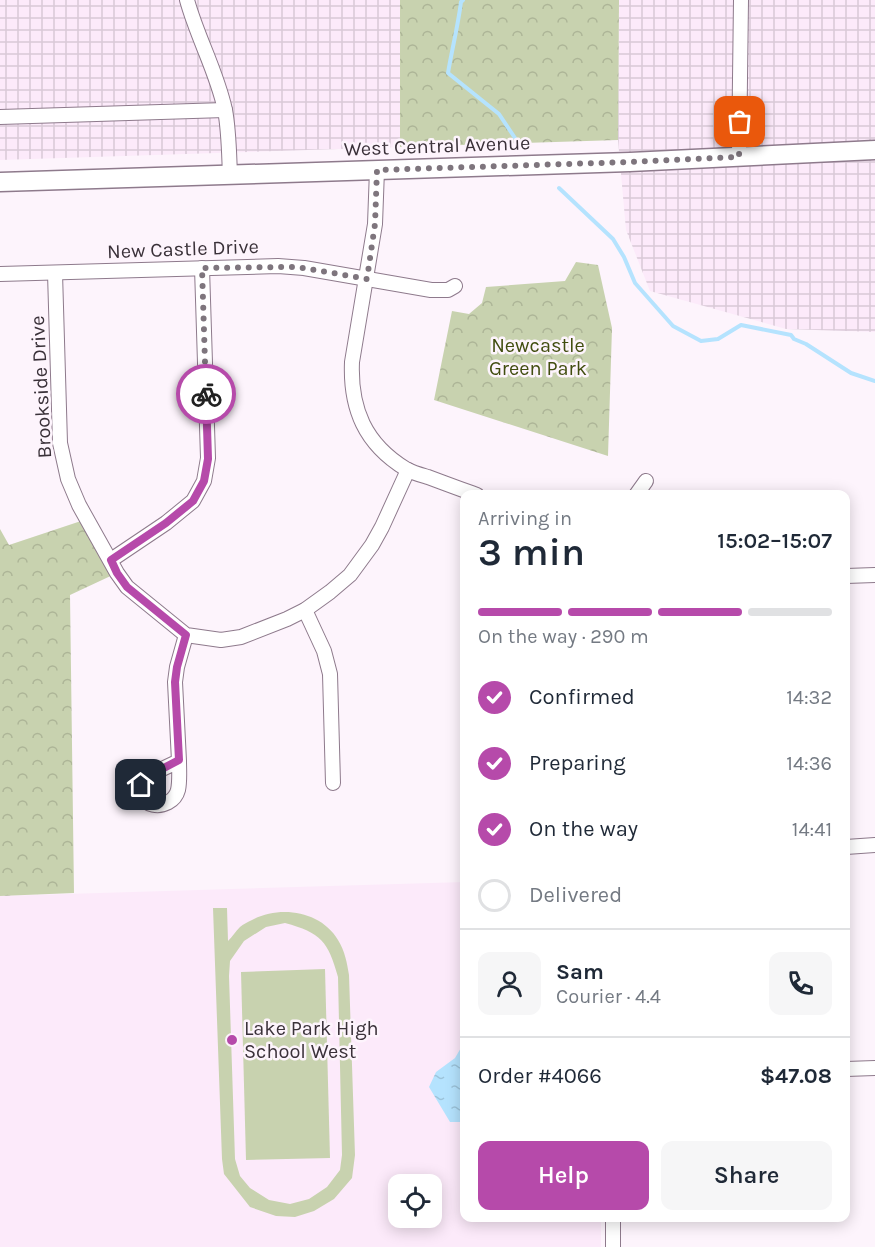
<!DOCTYPE html>
<html lang="en">
<head>
<meta charset="utf-8">
<style>
  body { margin:0; font-family:Karla,sans-serif; background:#f6f6f7; color:#1f2937; height:100vh; display:flex; flex-direction:column; font-size:22px; white-space:nowrap }
  * { box-sizing:border-box; margin:0 }
  p { font-size:20px; color:#747a83 }
  .icon { flex:none; width:33px; height:33px; fill:none; stroke:currentColor; stroke-width:2; stroke-linecap:round; stroke-linejoin:round }
  .map { position:relative; flex:1; overflow:hidden }
  .sheet { position:absolute; left:460px; top:490px; width:390px; height:732px; display:flex; flex-direction:column; background:#fff; border-radius:12px; box-shadow:0 3px 15px #0003 }
  .sheet>* { flex:none }
  .tools { position:absolute; left:388px; top:1174px; display:grid; gap:12px }
  .tools a { display:grid; place-items:center; width:54px; height:54px; border-radius:12px; background:#fff; box-shadow:0 3px 15px #0003; font-size:30px }
  .pin { position:absolute; display:grid; place-items:center; width:51px; height:51px; color:#fff; margin:-26px; border-radius:12px; box-shadow:0 3px 9px #0006 }
  .courier { position:absolute; display:grid; place-items:center; width:60px; height:60px; margin:-30px; border:4px solid #b64aaa; border-radius:50%; background:#fff; color:#222; box-shadow:0 2px 8px #0007 }
  .summary em { font-style:normal; font-weight:600 }
  .summary div { display:flex; flex-direction:column-reverse }
  .summary { display:flex; align-items:center; justify-content:space-between; height:102px; padding:0 18px }
  h1 { font-size:39px; font-weight:600; line-height:45px }
  .bar { display:grid; grid-template-columns:repeat(4,1fr); gap:9px 6px; align-content:center; height:72px; padding:0 18px }
  .bar i { height:8px; border-radius:4px; background:#e0e1e3 }
  .bar .on { background:#b64aaa }
  .bar p { grid-column:span 4 }
  .line { display:flex; align-items:center; gap:15px; padding:0 18px; border-top:2px solid #e0e1e3 }
  .line div { flex:1 }
  .round { display:grid; place-items:center; flex:none; width:63px; height:63px; border-radius:12px; background:#f6f6f7 }
  ol { padding:0 18px; list-style:none }
  li { display:flex; align-items:center; gap:18px; height:66px }
  li p { margin-inline-start:auto }
  li .icon { padding:6px; border-radius:50%; background:#b64aaa; color:#fff; stroke-width:4 }
  li:last-child { color:#747a83 }
  li i { width:33px; height:33px; border:3px solid #e0e1e3; border-radius:50% }
  .cta { display:flex; gap:12px; margin-top:auto; padding:12px 18px }
  .cta a { flex:1; height:69px; border-radius:12px; background:#b64aaa; color:#fff; font-size:24px; font-weight:600; line-height:69px; text-align:center }
  .cta a+a { background:#f6f6f7; color:#1f2937 }
  .map>svg:first-child { display:block }
</style>
</head>
<body>
<div class="map">
<svg width="875" height="1247" viewBox="0 0 875 1247">
  <defs>
    <pattern id="industrial-grid" width="8" height="8" patternUnits="userSpaceOnUse" patternTransform="scale(1.5)"><rect width="8" height="8" fill="#fceafa"/><path d="M0 4h8M4 0v8" fill="none" stroke="#d9c9d7"/></pattern>
    <pattern id="park-crowns" width="20" height="18" patternUnits="userSpaceOnUse" patternTransform="scale(1.5)"><rect width="20" height="18" fill="#c8d2af"/><path d="M2 6a3 3 0 1 1 6 0M12 15a3 3 0 1 1 6 0" fill="none" stroke="#adb597"/></pattern>
    <pattern id="water-ripples" width="26" height="14" patternUnits="userSpaceOnUse" patternTransform="scale(1.5)"><rect width="26" height="14" fill="#b5e3fe"/><path d="M2 4q2-2 4 0t4 0M15 11q2-2 4 0t4 0" fill="none" stroke="#9cc3da"/></pattern>
  </defs>
  <rect width="100%" height="100%" fill="#fdf4fc"/>
  <!-- built -->
  <path fill="#fceafa" fill-rule="evenodd" d="M465 882V1218H601V1247H0V896ZM399 1185H432V1218H399Z"/>
  <!-- industrial -->
  <g fill="url(#industrial-grid)">
    <path d="M0 0H400V147L0 160Z"/>
    <path d="M619 0H875V332L786 329 650 291 626 230 618 140Z"/>
  </g>
  <!-- park -->
  <g fill="url(#park-crowns)">
    <path d="M400 0H619L618 140 400 147Z"/>
    <path d="M576 262 598 265 612 328 608 456 434 400 452 311 469 314 482 303 486 287 565 281Z"/>
    <path d="M87 519 117 573 70 595 74 893 0 896V529L9 545Z"/>
  </g>
  <!-- garden -->
  <g fill="#c8d2af" fill-rule="evenodd">
    <path d="M213 908H227L228 941C232 937 236 931 240 927 243 924 248 922 252 920 280 905 321 911 338 940 345 951 347 963 349 975L355 1155 352 1178 334 1199 314 1211 295 1217 276 1216 250 1207 224 1174 222 1159ZM285 923C321 933 328 941 338 977L342 1155 340 1170 327 1187 309 1199 290 1204 269 1200 250 1188 240 1176 235 1159 229 976 230 961 244 941 266 927Z"/>
    <path d="M325 969 330 1158 246 1160 241 972Z"/>
  </g>
  <!-- water -->
  <path fill="url(#water-ripples)" d="M465 1041V1122H450L429 1087 436 1072 455 1058Z"/>
  <g fill="none" stroke-linecap="round" stroke-linejoin="round">
    <!-- stream -->
    <g stroke="#b5e3fe" stroke-width="4">
      <path d="M463 0 461 2C458 26 452 49 448 73L499 114 515 138"/>
      <path d="M559 188 613 239 624 257 635 283 673 326 701 341 718 339 741 325 791 335 794 339 806 344 851 373 875 381"/>
    </g>
    <defs>
      <g id="street">
        <path d="M187 0C197 37 217 72 225 110 229 131 229 154 230 175"/>
        <path d="M0 117 225 110"/>
        <path d="M739 157 741 0"/>
        <path d="M377 170 375 224 352 362C350 409 365 444 406 469 413 473 421 475 428 477 444 483 460 489 477 495"/>
        <path d="M55 273 60 443 68 479 79 505 117 573 127 587 186 635 221 640 241 637 287 619 305 610 330 592 350 575 372 545 382 527 408 470"/>
        <path d="M0 274 278 266 304 268 431 290H448L455 286"/>
        <path d="M636 495 646 481"/>
        <path d="M111 560 166 523 193 501 204 481 208 458 202 268"/>
        <path d="M846 576 875 575"/>
        <path d="M305 610 324 651 330 674 333 783"/>
        <path d="M179 761C179 770 180 781 178 790 172 813 128 811 146 775L160 770 179 761 175 682 177 667 186 635"/>
        <path d="M846 847 875 845"/>
        <path d="M846 1069 875 1068"/>
        <path d="M613 1247V1218"/>
      </g>
      <path id="secondary" d="M0 182 630 162 875 150"/>
    </defs>
    <!-- street casing -->
    <use href="#street" stroke="#8e7a8c" stroke-width="16"/>
    <!-- secondary casing -->
    <use href="#secondary" stroke="#8e7a8c" stroke-width="21"/>
    <!-- street -->
    <use href="#street" stroke="#fff" stroke-width="14"/>
    <!-- secondary -->
    <use href="#secondary" stroke="#fff" stroke-width="18"/>
  </g>
  <g fill="none" stroke-linecap="round" stroke-linejoin="round">
    <!-- done -->
    <path stroke="#7e757d" stroke-width="6" stroke-dasharray="0 10.8" d="M206 394 202 268 291 267 304 268 367 279 375 224 377 170 630 162 739 157 740 122"/>
    <!-- route -->
    <path stroke="#b64aaa" stroke-width="8" d="M141 785 146 775 160 770 179 760 175 682 177 667 186 635 127 587 117 573 111 560 166 523 193 501 204 481 208 459 206 394"/>
  </g>
  <!-- markers -->
  <circle fill="#b64aaa" stroke="#fdf4fc" stroke-width="2" cx="232" cy="1040" r="6"/>
  <g text-anchor="middle" dominant-baseline="central" stroke-width="5" stroke-linejoin="round" paint-order="stroke">
    <!-- street labels -->
    <g font-size="20" fill="#3a3139" stroke="#fdf4fc">
      <text transform="translate(437 146) rotate(-2)">West Central Avenue</text>
      <text transform="translate(183 249) rotate(-2)">New Castle Drive</text>
      <text transform="translate(41 387) rotate(-93)">Brookside Drive</text>
    </g>
    <!-- park labels -->
    <g font-size="20" fill="#414d0f" stroke="#fdf4fc">
      <text x="538" y="345">Newcastle<tspan x="538" dy="23">Green Park</tspan></text>
    </g>
    <!-- poi labels -->
    <g font-size="20" fill="#3a3139" stroke="#fdf4fc" text-anchor="start">
      <text x="244" y="1028">Lake Park High<tspan x="244" dy="23">School West</tspan></text>
    </g>
  </g>
</svg>
<div class="tools">
<a><svg class="icon" aria-label="locate" viewBox="0 0 24 24"><circle cx="12" cy="12" r="6"/><path d="M12 2v4M12 18v4M2 12h4M18 12h4"/></svg></a>
</div>
<div class="pin" style="left:740px;top:122px;background:#ea580c"><svg class="icon" aria-label="bag" viewBox="0 0 24 24"><path d="M5 8h14l-1 12H6zM9 8a3 3 0 0 1 6 0"/></svg></div>
<div class="pin" style="left:141px;top:785px;background:#1f2937"><svg class="icon" aria-label="home" viewBox="0 0 24 24"><path d="M3 11l9-7 9 7M6 9v11h12V9"/></svg></div>
<div class="courier" style="left:206px;top:394px"><svg class="icon" aria-label="bike" viewBox="0 0 24 24"><circle cx="6" cy="16" r="4"/><circle cx="18" cy="16" r="4"/><path d="M6 16l4-8h5l3 8M10 8l3 8H6M13 5h3"/></svg></div>
<section class="sheet">
<div class="summary"><div><h1>3 min</h1><p>Arriving in</p></div><em>15:02–15:07</em></div>
<div class="bar"><i class="on"></i><i class="on"></i><i class="on"></i><i></i><p>On the way · 290 m</p></div>
<ol>
<li><svg class="icon" aria-label="check" viewBox="0 0 24 24"><path d="M5 12l5 5 9-10"/></svg>Confirmed<p>14:32</p></li>
<li><svg class="icon" aria-label="check" viewBox="0 0 24 24"><path d="M5 12l5 5 9-10"/></svg>Preparing<p>14:36</p></li>
<li><svg class="icon" aria-label="check" viewBox="0 0 24 24"><path d="M5 12l5 5 9-10"/></svg>On the way<p>14:41</p></li>
<li><i></i>Delivered</li>
</ol>
<div class="line" style="height:108px"><a class="round"><svg class="icon" aria-label="person" viewBox="0 0 24 24"><circle cx="12" cy="8" r="4"/><path d="M4 21q1-7 8-7t8 7"/></svg></a><div><b>Sam</b><p>Courier · 4.4</p></div><a class="round"><svg class="icon" aria-label="phone" viewBox="0 0 24 24"><path d="M5 4h4l2 5-3 2q2 4 5 5l2-3 5 2v4C11 20 4 13 5 4z"/></svg></a></div>
<div class="line" style="height:78px"><div>Order #4066</div><b>$47.08</b></div>
<div class="cta"><a>Help</a><a>Share</a></div>
</section>
</div>
</body>
</html>
